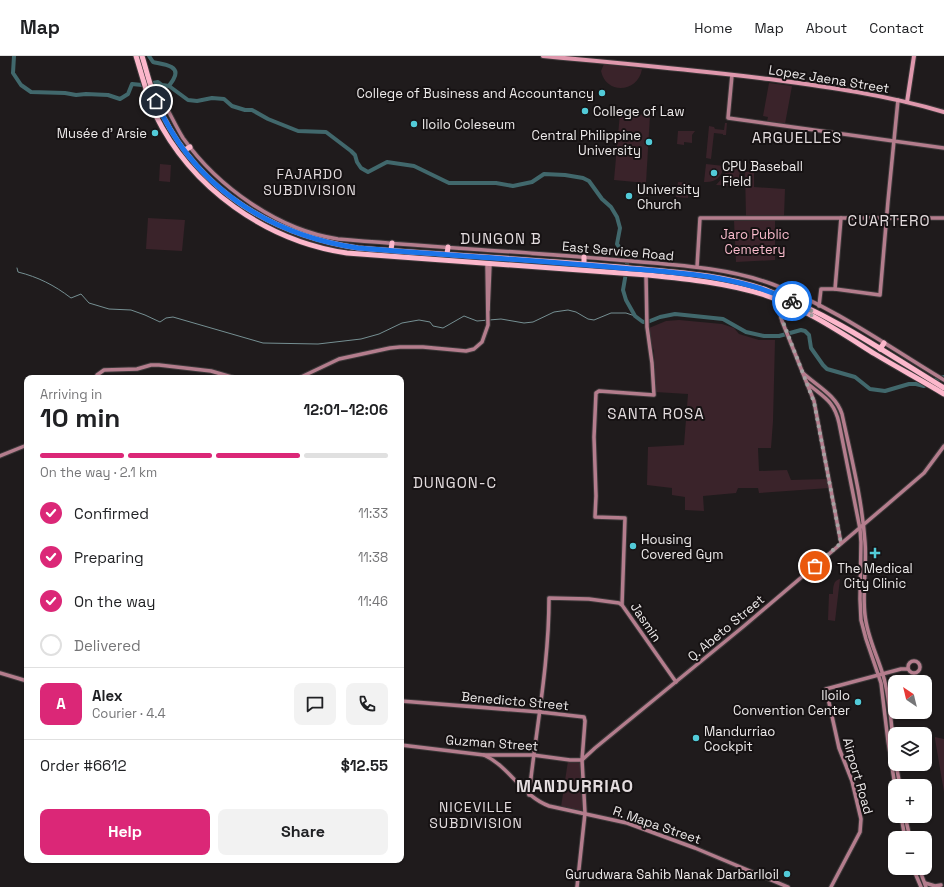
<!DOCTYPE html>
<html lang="en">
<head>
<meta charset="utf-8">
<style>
  body { margin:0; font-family:"Space Grotesk",sans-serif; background:#f2f2f2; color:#202124; height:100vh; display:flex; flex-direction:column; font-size:15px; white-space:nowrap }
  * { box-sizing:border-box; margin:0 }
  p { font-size:13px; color:#757577 }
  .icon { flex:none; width:22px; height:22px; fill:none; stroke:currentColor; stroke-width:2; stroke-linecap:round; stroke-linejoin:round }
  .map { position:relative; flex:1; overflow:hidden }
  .sheet { position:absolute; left:24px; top:319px; width:380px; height:488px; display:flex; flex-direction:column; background:#fff; border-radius:8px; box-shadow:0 1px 3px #0004 }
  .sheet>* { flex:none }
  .needle { width:26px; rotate:325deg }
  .buttons { position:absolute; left:888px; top:619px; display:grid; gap:8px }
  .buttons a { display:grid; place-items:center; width:44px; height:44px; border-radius:8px; background:#fff; box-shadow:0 1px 3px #0004; font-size:20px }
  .pin { position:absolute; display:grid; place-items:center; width:34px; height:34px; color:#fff; margin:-17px; border:2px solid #fff; border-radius:50%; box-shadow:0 1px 4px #0007 }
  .courier { position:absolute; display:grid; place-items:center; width:40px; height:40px; margin:-20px; border:3px solid #1a73e8; border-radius:50%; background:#fff; color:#222; box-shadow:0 1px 5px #0007 }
  .overview em { font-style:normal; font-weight:600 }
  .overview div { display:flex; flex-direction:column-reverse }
  .overview { display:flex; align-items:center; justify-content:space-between; height:68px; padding:0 16px }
  h1 { font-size:26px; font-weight:600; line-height:30px }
  .bar { display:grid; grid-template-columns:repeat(4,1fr); gap:6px 4px; align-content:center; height:48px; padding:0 16px }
  .bar i { height:5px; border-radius:3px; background:#e0e0e0 }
  .bar .active { background:#db2777 }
  .bar p { grid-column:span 4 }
  .line { display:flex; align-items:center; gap:10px; padding:0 16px; border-top:1px solid #e0e0e0 }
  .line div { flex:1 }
  .round { display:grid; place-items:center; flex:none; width:42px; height:42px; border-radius:8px; background:#f2f2f2 }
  ol { padding:0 16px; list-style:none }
  li { display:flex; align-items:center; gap:12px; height:44px }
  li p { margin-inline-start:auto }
  li .icon { padding:4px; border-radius:50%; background:#db2777; color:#fff; stroke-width:4 }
  li:last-child { color:#757577 }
  li i { width:22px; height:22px; border:2px solid #e0e0e0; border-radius:50% }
  .action { display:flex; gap:8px; margin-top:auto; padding:8px 16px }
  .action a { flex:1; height:46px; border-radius:8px; background:#db2777; color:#fff; font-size:16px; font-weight:600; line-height:46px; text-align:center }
  .action a+a { background:#f2f2f2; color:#202124 }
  header { display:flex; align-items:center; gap:24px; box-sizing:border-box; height:56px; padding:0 20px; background:#fff; border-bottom:1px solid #e0e0e0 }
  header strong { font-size:19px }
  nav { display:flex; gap:22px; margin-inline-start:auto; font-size:14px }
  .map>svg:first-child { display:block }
</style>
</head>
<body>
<header>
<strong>Map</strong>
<nav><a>Home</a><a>Map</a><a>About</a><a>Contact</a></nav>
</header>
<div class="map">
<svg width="944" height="831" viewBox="0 0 944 831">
  <rect width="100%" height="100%" fill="#1f1b1c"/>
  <!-- green -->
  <g fill="#3a232a">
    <path d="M604 8 642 13C638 37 606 39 601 15Z"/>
    <path d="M769 27 792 30 785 68 767 65 768 61 763 60Z"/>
    <path d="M620 57 650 59 646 127 614 124Z"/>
    <path d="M725 67H727L726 79H723V78L714 77 711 103 706 102 709 70 714 71 715 73 724 74Z"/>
    <path d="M678 75H695L692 79V87L684 86V89L677 88Z"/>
    <path d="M728 107 740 108 739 130 716 129 725 119Z"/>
    <path d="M160 108 171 109 170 126 159 125Z"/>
    <path d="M706 108 724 110C722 121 715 127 704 126Z"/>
    <path d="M745 116H754V131L785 133 784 160H746Z"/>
    <path d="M678 126 689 127 688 142 676 141Z"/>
    <path d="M148 162 185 164 182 195 146 193Z"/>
    <path d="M775 164V204L736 206 734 165Z"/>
    <path d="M679 264 722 268 734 272 739 278 759 284H775L773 365 771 392H758L759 415 787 414 791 424 827 423 829 432 759 437 758 432H738L736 437 703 440 704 455 685 454V441L672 439V432L647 429 648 391 684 389 688 338 655 336 654 295 650 284 649 272 666 265Z"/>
    <path d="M840 523 835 565 828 564 829 538H833C833 532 833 524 840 523Z"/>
    <path d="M935 681 944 683V736L935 683Z"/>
    <path d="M568 705 581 707 583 753 581 755 561 751Z"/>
  </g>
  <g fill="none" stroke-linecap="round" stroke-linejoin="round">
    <!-- stream -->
    <path stroke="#758f92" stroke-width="1" d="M17 212 18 216C38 221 54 229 71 242L81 238 89 247 109 253 131 254 145 259 160 266 166 262 173 261 263 287 318 288 361 283 379 278 402 267 419 264 430 266 433 270 443 272 464 260 477 265 501 263 524 267 533 266 554 256 568 254 576 256 588 263 594 264 611 257H626L635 260"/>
    <!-- river -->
    <g stroke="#41686c" stroke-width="4">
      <path d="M14 0 13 17 21 29 31 36 65 37 76 39 86 38 108 39 120 43 128 38 132 28 142 29 158 26 162 29 169 30 188 44 197 45 212 42 224 43 232 50 245 54H252L268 63 298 75 326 76 351 95 355 99 357 106 361 112 368 116 387 106 414 110 449 127H496L513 130 532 126 544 118 565 119 583 122 589 125 602 143 611 151 617 161 620 172 617 188 627 202V211L623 234 626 244 635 260 643 266 650 265 660 261 675 258 723 263 746 276 764 280H779L801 274 805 275 809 279 811 292 823 309 827 313 855 321 870 333 885 335 909 328H916L924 330 935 324 944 321"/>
      <path d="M149 0 153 6C161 8 181 9 174 22 173 25 170 28 169 30"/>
    </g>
    <defs>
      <g id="secondary">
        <path d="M732 19 728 62 944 92"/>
        <path d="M154 40 161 42C169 55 175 69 183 82 218 131 278 174 338 183 431 191 525 196 618 204 670 209 722 210 772 228 832 250 889 291 944 324"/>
        <path d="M697 211 700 162H944"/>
        <path d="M646 219 647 271 652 307 654 339 599 335 596 337 594 381 596 440 595 461 625 462 622 549 676 626"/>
        <path d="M835 233 880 239 888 145 898 44"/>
        <path d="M782 245 780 258 782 265 814 345 841 487"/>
        <path d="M819 250 821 233H835L841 162"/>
        <path d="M488 254 490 208"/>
        <path d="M803 317C817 330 836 339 842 358 851 400 862 443 865 486 867 510 862 535 865 559 867 580 877 599 883 619 891 645 891 673 895 700"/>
        <path d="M96 322 97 319 104 314 137 313 151 309H159L211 315 235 322"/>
        <path d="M299 322 339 303 390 292 400 291H423L466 295 474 293 482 286 488 269 487 207"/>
        <path d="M807 327C823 341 834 344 839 367L860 473 861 486 860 543 861 564 866 583 881 627 888 685 895 730"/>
        <path d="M0 400 27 389"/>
        <circle cx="914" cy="611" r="6"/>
        <path d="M0 617 27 625"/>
        <path d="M401 645 540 656 584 661 585 665 582 704 585 757 577 831"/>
        <path d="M401 689 484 699H533L570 704H582"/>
        <path d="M484 699C510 711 522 740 549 750L627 767 695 792 788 831"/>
        <path d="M582 704 595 692 744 570 882 453 924 417 944 390"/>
        <path d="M896 708 900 730"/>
        <path d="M529 739C536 673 549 608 549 542L589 543 619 547 622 549"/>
        <path d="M901 760 905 782"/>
        <path d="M905 760 910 782"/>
        <path d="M913 812 921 831"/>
        <path d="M919 812 926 831"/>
        <path d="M925 827 935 830 941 829"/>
        <path d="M831 831 860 776 861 763 852 725 839 692 826 633 901 613H908"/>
      </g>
      <g id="primary">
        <path d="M543 0C619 7 694 14 769 23 828 31 887 39 944 56"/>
        <path d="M907 46 914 0"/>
      </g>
      <g id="highway">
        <path d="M136 0C142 19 147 40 155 58 191 132 266 185 347 197L648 219C688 223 727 227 765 239 805 252 840 276 875 298 898 312 921 324 944 338"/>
        <path d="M142 0C148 19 152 40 162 58 201 136 273 179 358 192 445 199 532 203 620 211 669 216 721 217 769 235 830 258 888 298 944 332"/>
        <path d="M185 94 190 91"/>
        <path d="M391 194 392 187"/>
        <path d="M447 198 448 191"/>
        <path d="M584 208V201"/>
        <path d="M880 293 884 287"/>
      </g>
    </defs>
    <!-- secondary casing -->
    <use href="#secondary" stroke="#3c3839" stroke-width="5.5"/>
    <!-- primary casing -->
    <use href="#primary" stroke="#3c3839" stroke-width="6"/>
    <!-- highway casing -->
    <use href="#highway" stroke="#3c3839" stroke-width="7"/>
    <!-- secondary -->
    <use href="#secondary" stroke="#b47d8d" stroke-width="3.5"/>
    <!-- primary -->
    <use href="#primary" stroke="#df98ad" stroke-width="4"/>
    <!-- highway -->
    <use href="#highway" stroke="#fcb7cb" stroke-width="5"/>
  </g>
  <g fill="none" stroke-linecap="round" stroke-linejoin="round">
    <!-- done -->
    <path stroke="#a5a2a2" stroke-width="4" stroke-dasharray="0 7.2" d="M792 245 814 256 811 260 782 245 780 258 814 346 841 487 815 510"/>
    <!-- route -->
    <path stroke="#1a73e8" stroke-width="5" d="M156 45C192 130 269 179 358 192 445 199 533 204 621 212 679 217 738 219 792 245"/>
  </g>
  <!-- markers -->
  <g fill="#52cbd8" stroke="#161213" stroke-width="1.5">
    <circle cx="602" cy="37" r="4"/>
    <circle cx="585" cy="55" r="4"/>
    <circle cx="414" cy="68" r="4"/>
    <circle cx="155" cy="77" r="4"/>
    <circle cx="649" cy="86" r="4"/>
    <circle cx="714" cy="117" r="4"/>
    <circle cx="629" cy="140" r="4"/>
    <circle cx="633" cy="490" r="4"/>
    <path d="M873 491h4v4h4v4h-4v4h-4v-4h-4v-4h4z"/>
    <circle cx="858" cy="646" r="4"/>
    <circle cx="696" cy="682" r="4"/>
    <circle cx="787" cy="818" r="4"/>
  </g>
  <g text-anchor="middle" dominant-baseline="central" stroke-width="4" stroke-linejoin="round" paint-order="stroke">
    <!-- street labels -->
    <g font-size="13" fill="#edeaea" stroke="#161213">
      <text transform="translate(829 23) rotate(9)">Lopez Jaena Street</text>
      <text transform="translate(618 195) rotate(5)">East Service Road</text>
      <text transform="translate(646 566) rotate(56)">Jasmin</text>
      <text transform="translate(726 572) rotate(-40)">Q. Abeto Street</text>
      <text transform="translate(515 645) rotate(5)">Benedicto Street</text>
      <text transform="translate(492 687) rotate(4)">Guzman Street</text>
      <text transform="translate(858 720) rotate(74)">Airport Road</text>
      <text transform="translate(657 769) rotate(19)">R. Mapa Street</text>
    </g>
    <!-- poi labels -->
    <g font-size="13" fill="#edeaea" stroke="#161213" text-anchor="start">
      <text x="594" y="37" text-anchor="end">College of Business and Accountancy</text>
      <text x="593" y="55">College of Law</text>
      <text x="422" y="68">Iloilo Coleseum</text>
      <text x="147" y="77" text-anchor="end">Musée d' Arsie</text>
      <text x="641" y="79" text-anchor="end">Central Philippine<tspan x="641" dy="15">University</tspan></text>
      <text x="722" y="110">CPU Baseball<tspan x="722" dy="15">Field</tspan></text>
      <text x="637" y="133">University<tspan x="637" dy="15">Church</tspan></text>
      <text x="641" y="483">Housing<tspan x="641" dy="15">Covered Gym</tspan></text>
      <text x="875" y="512" text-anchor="middle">The Medical<tspan x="875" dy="15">City Clinic</tspan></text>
      <text x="850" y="639" text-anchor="end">Iloilo<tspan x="850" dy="15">Convention Center</tspan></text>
      <text x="704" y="675">Mandurriao<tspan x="704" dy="15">Cockpit</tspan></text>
      <text x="779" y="818" text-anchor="end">Gurudwara Sahib Nanak DarbarIloil</text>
    </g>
    <!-- park labels -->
    <g font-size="13" fill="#fabccd" stroke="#161213">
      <text x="755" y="178">Jaro Public<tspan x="755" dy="15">Cemetery</tspan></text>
    </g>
    <!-- neighbourhood labels -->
    <g font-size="14" letter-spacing="1" fill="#e3dcde" stroke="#161213">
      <text x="310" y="118">FAJARDO<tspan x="310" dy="16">SUBDIVISION</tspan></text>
      <text x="476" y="751">NICEVILLE<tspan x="476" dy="16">SUBDIVISION</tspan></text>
    </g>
    <!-- quarter labels -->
    <g font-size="15" letter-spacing="1" fill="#e3dcde" stroke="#161213">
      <text x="797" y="81">ARGUELLES</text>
      <text x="889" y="164">CUARTERO</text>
      <text x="501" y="182">DUNGON B</text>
      <text x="656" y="357">SANTA ROSA</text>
      <text x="455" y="426">DUNGON-C</text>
    </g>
    <!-- district labels -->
    <g font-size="17" font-weight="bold" letter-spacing="1" fill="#e3dcde" stroke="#161213">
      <text x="575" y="730">MANDURRIAO</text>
    </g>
  </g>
</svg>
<div class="buttons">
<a><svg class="needle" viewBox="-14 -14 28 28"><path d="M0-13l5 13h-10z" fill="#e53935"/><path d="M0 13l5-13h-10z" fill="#757577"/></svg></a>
<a><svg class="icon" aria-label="layers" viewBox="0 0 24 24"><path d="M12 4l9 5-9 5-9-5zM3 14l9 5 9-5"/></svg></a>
<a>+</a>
<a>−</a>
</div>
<div class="pin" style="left:815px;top:510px;background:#ea580c"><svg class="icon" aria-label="bag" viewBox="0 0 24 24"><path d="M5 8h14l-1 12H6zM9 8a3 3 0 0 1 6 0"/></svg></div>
<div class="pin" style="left:156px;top:45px;background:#1f2937"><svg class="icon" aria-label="home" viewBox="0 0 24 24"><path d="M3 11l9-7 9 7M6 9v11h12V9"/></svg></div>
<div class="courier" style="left:792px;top:245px"><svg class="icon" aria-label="bike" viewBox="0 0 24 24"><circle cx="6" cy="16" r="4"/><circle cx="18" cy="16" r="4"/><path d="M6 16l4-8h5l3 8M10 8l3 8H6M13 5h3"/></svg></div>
<section class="sheet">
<div class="overview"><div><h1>10 min</h1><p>Arriving in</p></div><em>12:01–12:06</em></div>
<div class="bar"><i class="active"></i><i class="active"></i><i class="active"></i><i></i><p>On the way · 2.1 km</p></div>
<ol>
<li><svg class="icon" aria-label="check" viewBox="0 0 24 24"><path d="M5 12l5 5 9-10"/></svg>Confirmed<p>11:33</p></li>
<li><svg class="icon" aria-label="check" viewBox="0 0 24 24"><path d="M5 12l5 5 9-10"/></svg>Preparing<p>11:38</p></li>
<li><svg class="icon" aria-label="check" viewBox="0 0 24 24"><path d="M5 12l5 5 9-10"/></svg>On the way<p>11:46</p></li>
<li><i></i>Delivered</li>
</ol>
<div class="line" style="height:72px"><b class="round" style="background:#db2777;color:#fff">A</b><div><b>Alex</b><p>Courier · 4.4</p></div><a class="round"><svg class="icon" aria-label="chat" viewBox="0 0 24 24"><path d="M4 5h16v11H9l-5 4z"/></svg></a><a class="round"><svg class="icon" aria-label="phone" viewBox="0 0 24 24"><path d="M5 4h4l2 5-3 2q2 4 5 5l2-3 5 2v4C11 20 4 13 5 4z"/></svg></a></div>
<div class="line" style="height:52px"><div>Order #6612</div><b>$12.55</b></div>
<div class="action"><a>Help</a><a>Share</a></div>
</section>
</div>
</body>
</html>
